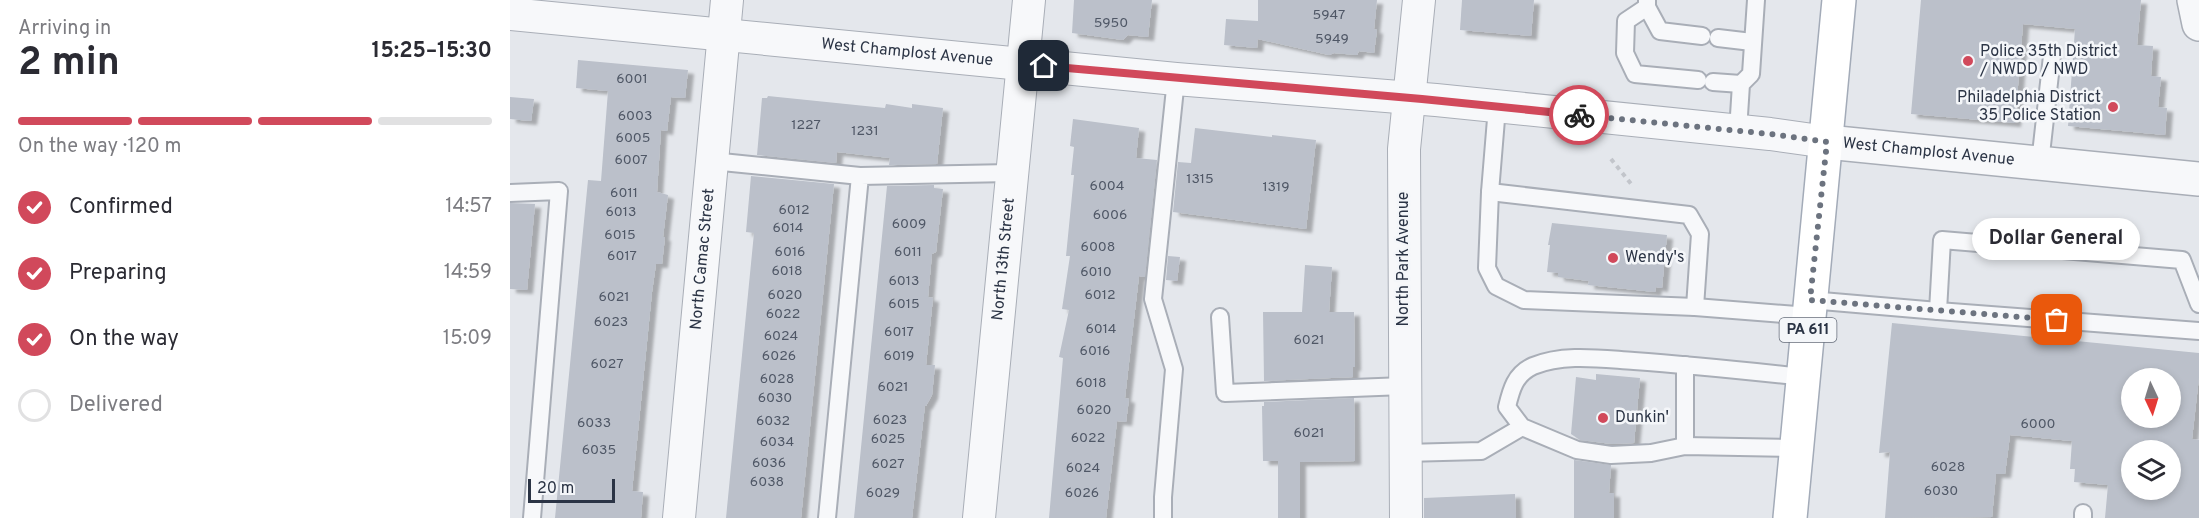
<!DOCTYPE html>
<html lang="en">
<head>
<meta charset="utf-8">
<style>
  body { margin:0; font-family:Overpass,sans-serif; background:#f2f2f3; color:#2b2b33; height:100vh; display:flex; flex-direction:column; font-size:22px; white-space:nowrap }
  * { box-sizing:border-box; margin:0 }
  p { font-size:20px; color:#7c7c81 }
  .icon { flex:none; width:33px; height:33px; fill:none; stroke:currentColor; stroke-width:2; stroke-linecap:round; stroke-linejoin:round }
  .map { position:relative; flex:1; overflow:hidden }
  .details { display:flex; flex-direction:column; background:#fff; width:510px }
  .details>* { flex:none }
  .needle { width:39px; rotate:176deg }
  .fabs { position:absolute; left:1611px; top:368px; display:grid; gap:12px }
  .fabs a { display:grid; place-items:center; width:60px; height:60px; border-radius:50%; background:#fff; box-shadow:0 3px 9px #0003; font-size:30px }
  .scale { position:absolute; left:18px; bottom:15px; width:87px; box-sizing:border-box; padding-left:6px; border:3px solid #2b3445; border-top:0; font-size:16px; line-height:21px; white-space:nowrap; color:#2b3445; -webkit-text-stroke:4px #f4f6f9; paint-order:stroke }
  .pin { position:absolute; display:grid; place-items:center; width:51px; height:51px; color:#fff; margin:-26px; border-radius:12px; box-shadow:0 3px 9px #0006 }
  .courier { position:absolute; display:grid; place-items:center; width:60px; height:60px; margin:-30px; border:4px solid #d1495b; border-radius:50%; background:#fff; color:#222; box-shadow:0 2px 8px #0007 }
  .bubble { position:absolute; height:42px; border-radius:21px; background:#fff; box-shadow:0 3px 9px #0003; font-size:20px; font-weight:700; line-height:42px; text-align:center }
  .head em { font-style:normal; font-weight:700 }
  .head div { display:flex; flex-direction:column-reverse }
  .head { display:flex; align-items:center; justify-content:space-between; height:102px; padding:0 18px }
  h1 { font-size:39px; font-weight:700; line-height:45px }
  .bar { display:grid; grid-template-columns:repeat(4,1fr); gap:9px 6px; align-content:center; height:72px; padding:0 18px }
  .bar i { height:8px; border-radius:4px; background:#e1e1e2 }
  .bar .on { background:#d1495b }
  .bar p { grid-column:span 4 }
  ol { padding:0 18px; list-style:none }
  li { display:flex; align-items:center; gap:18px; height:66px }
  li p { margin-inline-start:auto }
  li .icon { padding:6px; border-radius:50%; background:#d1495b; color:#fff; stroke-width:4 }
  li:last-child { color:#7c7c81 }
  li i { width:33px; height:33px; border:3px solid #e1e1e2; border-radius:50% }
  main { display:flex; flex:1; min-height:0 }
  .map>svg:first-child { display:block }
</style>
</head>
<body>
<main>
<section class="details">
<div class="head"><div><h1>2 min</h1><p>Arriving in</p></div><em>15:25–15:30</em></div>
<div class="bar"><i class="on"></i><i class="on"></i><i class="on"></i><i></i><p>On the way · 120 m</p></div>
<ol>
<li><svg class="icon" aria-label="check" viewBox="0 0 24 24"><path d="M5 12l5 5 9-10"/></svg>Confirmed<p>14:57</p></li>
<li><svg class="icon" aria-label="check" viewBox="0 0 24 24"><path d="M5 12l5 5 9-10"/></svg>Preparing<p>14:59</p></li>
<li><svg class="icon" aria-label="check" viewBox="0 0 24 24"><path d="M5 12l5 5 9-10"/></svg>On the way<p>15:09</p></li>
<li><i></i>Delivered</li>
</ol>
</section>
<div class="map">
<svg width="1689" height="518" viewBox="0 0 1689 518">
  <defs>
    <filter id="shadow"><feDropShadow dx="6" dy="4" stdDeviation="1.5" flood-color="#0004"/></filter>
  </defs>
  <rect width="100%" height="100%" fill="#e4e7ec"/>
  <!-- building -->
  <g fill="#bbc0ca" fill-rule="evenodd" filter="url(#shadow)">
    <path d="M564 0H642L638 37 618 35 613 40 562 33Z"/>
    <path d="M748 0H867L864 29 867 30 864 53 849 51 847 55 824 53 819 55 748 39 747 48 714 45 716 19 748 21Z"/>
    <path d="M952 0H1024L1021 36 950 30Z"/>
    <path d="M1411 0H1631L1627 45 1643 46 1641 76 1651 77 1648 107 1657 108 1655 135 1558 126 1565 29 1513 24 1505 123 1401 114Z"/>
    <path d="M68 60 178 70 175 98 161 97 157 131 151 130 147 192 158 195 153 237H155L152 264H146L142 292 122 491 133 492 131 518H45L78 180 91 181 98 91 66 88Z"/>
    <path d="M258 96 375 108 376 104 402 108V104L433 108 427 164 379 165 380 158 327 152 326 163 247 155 252 98H257Z"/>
    <path d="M0 97 24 99 21 121 0 119Z"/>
    <path d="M563 119 629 128 626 158 647 160 635 277 629 276 621 345 615 398 619 399 616 422 607 421 596 518H539L553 358 549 357 559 310 552 309 560 256H556L564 175H561L564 147 560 146Z"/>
    <path d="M685 128 762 137V135L806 140 796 229 663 212 668 162 681 163Z"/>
    <path d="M241 176 324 184 291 518H216L244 233 236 232Z"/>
    <path d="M424 185V188L433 189 426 252 422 254 418 297 423 298 416 365H425L422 395 416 406 415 405 402 518H344L377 186Z"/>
    <path d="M0 203 25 204 17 290 0 289Z"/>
    <path d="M1042 223 1157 235 1152 288 1146 287 1145 292 1078 285 1079 281 1048 277V273L1037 272 1040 245H1038Z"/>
    <path d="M658 256 670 257 667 281 656 280Z"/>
    <path d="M795 265 822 267 819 312H844L845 367H843V377L754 381 753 312H792Z"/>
    <path d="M1382 323 1689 353V377L1682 439 1689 440V518H1595L1598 485 1564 482 1565 469H1560L1562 441 1500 435 1495 474H1486L1482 517 1375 518 1380 452 1369 453ZM1622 378H1660V417H1622ZM1622 450H1660V489H1622Z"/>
    <path d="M1086 374 1130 378 1124 443 1102 444 1070 440 1061 434 1066 377 1086 380Z"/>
    <path d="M844 398 845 461 790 462V518H768V461H753L752 406H754V402Z"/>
    <path d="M1064 460 1101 465 1099 493H1104V518H1064Z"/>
    <path d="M1005 494 1006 518H914V498Z"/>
  </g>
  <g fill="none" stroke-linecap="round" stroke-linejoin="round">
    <defs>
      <g id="service">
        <path d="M1137 0V7L1150 31 1192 36"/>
        <path d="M1137 7 1116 21 1115 53 1125 74 1188 80"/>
        <path d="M1208 38 1242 42"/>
        <path d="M1203 82 1231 84"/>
        <path d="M987 107 980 192 977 268 986 286 1014 300 1185 307 1299 316"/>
        <path d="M1228 131 1231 84 1241 74 1246 0"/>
        <path d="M202 161 350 176"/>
        <path d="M1530 163 1542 56"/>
        <path d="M980 192 1179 215 1190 234 1185 307"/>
        <path d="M0 193 49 191 22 518"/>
        <path d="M1300 300 1428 311"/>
        <path d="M1689 304 1672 260 1432 240 1428 311 1689 331"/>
        <path d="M710 317 715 393 894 386"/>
        <path d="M1175 446V365"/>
        <path d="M1287 448 1175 446 1141 453 1101 455 1067 450 1012 427 997 407C1001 390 1005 374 1023 366 1054 353 1092 359 1124 361 1181 365 1238 371 1294 377"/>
        <path d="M895 453 971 451 1012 427"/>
        <path d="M1573 513V518"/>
        <path d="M317 518 350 176 500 173"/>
        <path d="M653 518V497L664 369 643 299 666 79"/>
      </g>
      <g id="minor">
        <path id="s1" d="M0 14 666 79 926 100 1260 134 1317 142"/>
        <path id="s2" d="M169 518 217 0"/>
        <path id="s3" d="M469 518 519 0"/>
        <path d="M896 518 894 149 909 0"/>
      </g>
      <g id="tertiary">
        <path d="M1684 0 1689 24"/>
        <path id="s4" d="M1317 142 1689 179"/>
      </g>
      <path id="primary" d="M1280 518 1329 0"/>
    </defs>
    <!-- service casing -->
    <use href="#service" stroke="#a9aeb7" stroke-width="20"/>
    <!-- minor casing -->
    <use href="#minor" stroke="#a9aeb7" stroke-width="34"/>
    <!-- tertiary casing -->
    <use href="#tertiary" stroke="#a9aeb7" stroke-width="36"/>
    <!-- primary casing -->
    <use href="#primary" stroke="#a3abb8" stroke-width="36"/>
    <!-- path -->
    <path stroke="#c2c5cb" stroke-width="4" stroke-dasharray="4.5 4.5" stroke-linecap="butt" d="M1101 159 1122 185"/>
    <!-- service -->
    <use href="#service" stroke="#f7f8fa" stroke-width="16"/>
    <!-- minor -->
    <use href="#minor" stroke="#f7f8fa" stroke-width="32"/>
    <!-- tertiary -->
    <use href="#tertiary" stroke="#f7f8fa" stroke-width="33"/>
    <!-- primary -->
    <use href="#primary" stroke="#fff" stroke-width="33"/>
  </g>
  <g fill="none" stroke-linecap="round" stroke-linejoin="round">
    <!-- done -->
    <path stroke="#6c737f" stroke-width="6" stroke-dasharray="0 10.8" d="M1069 115 1260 134 1317 142 1300 300 1547 320"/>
    <!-- route -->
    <path stroke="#d1495b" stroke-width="8" d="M534 66 912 99 1069 115"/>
  </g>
  <!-- markers -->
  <g fill="#d1495b" stroke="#f4f6f9" stroke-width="2">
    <circle cx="1458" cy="61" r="6"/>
    <circle cx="1603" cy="107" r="6"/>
    <circle cx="1103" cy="258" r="6"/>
    <circle cx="1093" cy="418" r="6"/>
  </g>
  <g text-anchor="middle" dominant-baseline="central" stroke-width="5" stroke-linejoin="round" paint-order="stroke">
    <!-- number labels -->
    <g font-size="14" fill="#4f5766">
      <text x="819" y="15">5947</text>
      <text x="601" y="23">5950</text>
      <text x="822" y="39">5949</text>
      <text x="122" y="79">6001</text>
      <text x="125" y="116">6003</text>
      <text x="296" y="125">1227</text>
      <text x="355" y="131">1231</text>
      <text x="123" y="138">6005</text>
      <text x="121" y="160">6007</text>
      <text x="690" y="179">1315</text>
      <text x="597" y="186">6004</text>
      <text x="766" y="187">1319</text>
      <text x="114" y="193">6011</text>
      <text x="284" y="210">6012</text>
      <text x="111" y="212">6013</text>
      <text x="600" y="215">6006</text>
      <text x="399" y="224">6009</text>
      <text x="278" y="228">6014</text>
      <text x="110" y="235">6015</text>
      <text x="588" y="247">6008</text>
      <text x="280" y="252">6016</text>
      <text x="398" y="252">6011</text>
      <text x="112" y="256">6017</text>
      <text x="277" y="271">6018</text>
      <text x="586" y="272">6010</text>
      <text x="394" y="281">6013</text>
      <text x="275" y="295">6020</text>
      <text x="590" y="295">6012</text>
      <text x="104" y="297">6021</text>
      <text x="394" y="304">6015</text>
      <text x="273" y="314">6022</text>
      <text x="101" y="322">6023</text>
      <text x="591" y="329">6014</text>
      <text x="389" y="332">6017</text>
      <text x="271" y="336">6024</text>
      <text x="799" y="340">6021</text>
      <text x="585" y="351">6016</text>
      <text x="269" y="356">6026</text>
      <text x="389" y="356">6019</text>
      <text x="97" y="364">6027</text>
      <text x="267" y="379">6028</text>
      <text x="581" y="383">6018</text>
      <text x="383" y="387">6021</text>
      <text x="265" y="398">6030</text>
      <text x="584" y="410">6020</text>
      <text x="380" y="420">6023</text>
      <text x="263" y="421">6032</text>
      <text x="84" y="423">6033</text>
      <text x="1528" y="424">6000</text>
      <text x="799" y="433">6021</text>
      <text x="578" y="438">6022</text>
      <text x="378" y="439">6025</text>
      <text x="267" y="442">6034</text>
      <text x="89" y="450">6035</text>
      <text x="259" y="463">6036</text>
      <text x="378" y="464">6027</text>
      <text x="1438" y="467">6028</text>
      <text x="573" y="468">6024</text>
      <text x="257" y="482">6038</text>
      <text x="1431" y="491">6030</text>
      <text x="373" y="493">6029</text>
      <text x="572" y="493">6026</text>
    </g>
    <!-- shield labels -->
    <rect fill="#f4f6f9" stroke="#676e7b" stroke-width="1.5" x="1269.5" y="318" width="57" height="24" rx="4.5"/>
    <g font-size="15" font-weight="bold" fill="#2b3445">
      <text x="1298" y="330">PA 611</text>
    </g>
    <!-- poi labels -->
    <g font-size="16" fill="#2b3445" stroke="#f4f6f9" text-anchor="start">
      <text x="1470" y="52">Police 35th District<tspan x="1470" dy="18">/ NWDD / NWD</tspan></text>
      <text x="1591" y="98" text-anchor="end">Philadelphia District<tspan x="1591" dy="18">35 Police Station</tspan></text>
      <text x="1115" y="258">Wendy's</text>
      <text x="1105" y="418">Dunkin'</text>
    </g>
    <!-- street labels -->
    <g font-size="16" fill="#2b3445" stroke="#f4f6f9">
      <text stroke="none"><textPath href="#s1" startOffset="399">West Champlost Avenue</textPath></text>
      <text stroke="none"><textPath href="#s4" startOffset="102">West Champlost Avenue</textPath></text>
      <text stroke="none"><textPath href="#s2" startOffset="260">North Camac Street</textPath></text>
      <text stroke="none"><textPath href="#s3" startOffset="260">North 13th Street</textPath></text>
      <text transform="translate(894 259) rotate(-90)">North Park Avenue</text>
    </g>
  </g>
</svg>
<div class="fabs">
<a><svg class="needle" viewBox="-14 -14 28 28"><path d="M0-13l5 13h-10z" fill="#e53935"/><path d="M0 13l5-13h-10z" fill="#7c7c81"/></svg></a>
<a><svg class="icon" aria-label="layers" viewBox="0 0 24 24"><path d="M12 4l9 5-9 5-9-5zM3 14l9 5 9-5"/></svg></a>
</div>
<div class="scale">20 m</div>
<div class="pin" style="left:1547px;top:320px;background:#ea580c"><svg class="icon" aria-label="bag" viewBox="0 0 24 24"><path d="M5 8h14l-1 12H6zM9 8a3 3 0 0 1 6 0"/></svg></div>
<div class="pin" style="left:534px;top:66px;background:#1f2937"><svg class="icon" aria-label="home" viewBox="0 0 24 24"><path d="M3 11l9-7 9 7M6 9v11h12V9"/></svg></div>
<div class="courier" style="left:1069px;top:115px"><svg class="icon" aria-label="bike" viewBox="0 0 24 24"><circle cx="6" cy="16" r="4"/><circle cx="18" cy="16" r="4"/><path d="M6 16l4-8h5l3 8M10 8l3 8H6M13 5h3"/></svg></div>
<div class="bubble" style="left:1462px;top:218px;width:168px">Dollar General</div>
</div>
</main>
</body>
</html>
